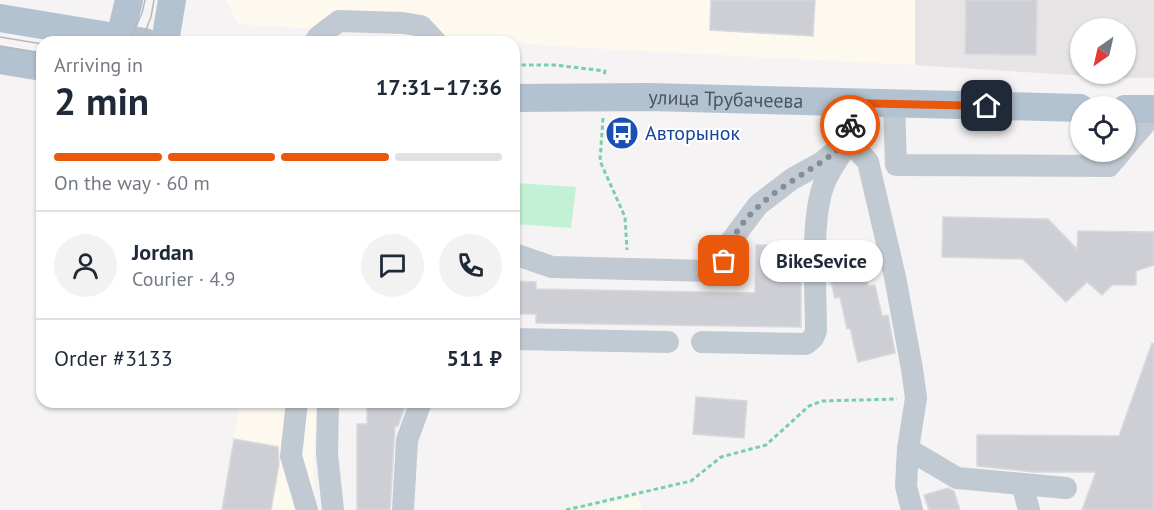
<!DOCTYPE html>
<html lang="en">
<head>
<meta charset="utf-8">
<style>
  body { margin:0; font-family:"PT Sans",sans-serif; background:#f2f2f3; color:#1f2937; height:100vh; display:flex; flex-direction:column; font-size:22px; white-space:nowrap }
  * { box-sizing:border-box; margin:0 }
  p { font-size:20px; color:#747a83 }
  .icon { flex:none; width:33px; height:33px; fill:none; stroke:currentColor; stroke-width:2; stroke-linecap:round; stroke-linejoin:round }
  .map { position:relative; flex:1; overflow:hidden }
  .details { position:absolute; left:36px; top:36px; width:484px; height:372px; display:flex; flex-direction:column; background:#fff; border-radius:18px; box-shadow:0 2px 4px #0004 }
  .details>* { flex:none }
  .needle { width:39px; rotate:214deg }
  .tools { position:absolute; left:1070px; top:18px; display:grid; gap:12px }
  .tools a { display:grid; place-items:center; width:66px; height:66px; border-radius:50%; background:#fff; box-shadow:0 2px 4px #0004; font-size:30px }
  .pin { position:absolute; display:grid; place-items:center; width:51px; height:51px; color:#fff; margin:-26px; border-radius:12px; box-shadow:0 3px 9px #0006 }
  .courier { position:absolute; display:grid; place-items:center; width:60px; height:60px; margin:-30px; border:4px solid #ea580c; border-radius:50%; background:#fff; color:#222; box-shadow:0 2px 8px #0007 }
  .bubble { position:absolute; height:42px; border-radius:21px; background:#fff; box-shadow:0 2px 4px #0004; font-size:20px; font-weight:800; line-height:42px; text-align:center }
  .overview em { font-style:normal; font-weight:800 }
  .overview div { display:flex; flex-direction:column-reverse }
  .overview { display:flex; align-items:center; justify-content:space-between; height:102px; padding:0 18px }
  h1 { font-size:39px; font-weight:800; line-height:45px }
  .bar { display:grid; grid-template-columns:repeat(4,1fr); gap:9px 6px; align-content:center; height:72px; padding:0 18px }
  .bar i { height:8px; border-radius:4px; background:#e0e1e3 }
  .bar .on { background:#ea580c }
  .bar p { grid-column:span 4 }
  .line { display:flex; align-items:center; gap:15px; padding:0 18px; border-top:2px solid #e0e1e3 }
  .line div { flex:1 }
  .round { display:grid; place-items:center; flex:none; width:63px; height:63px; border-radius:32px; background:#f2f2f3 }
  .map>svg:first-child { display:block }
</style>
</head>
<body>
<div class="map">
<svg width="1154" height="510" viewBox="0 0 1154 510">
  <rect width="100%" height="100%" fill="#f5f3f3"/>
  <!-- commercial -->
  <g fill="#fdf9ef">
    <path d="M226 0H915V65L586 48 238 24Z"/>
    <path d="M240 402H318L313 459 314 496 318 510H222Z"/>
    <path d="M637 496 643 510H590Z"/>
  </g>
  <!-- education -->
  <path fill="#e6e4e5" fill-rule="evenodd" d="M915 0H1154V78H1118L915 65ZM1080 28H1125V74H1080Z"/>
  <!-- green -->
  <path fill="#c3f1d5" d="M515 183 576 187 571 228 515 224Z"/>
  <!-- building -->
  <g fill="#cdcfd5" stroke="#d7d9de" stroke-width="1.5">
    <path d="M711 0H815L813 36 710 30Z"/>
    <path d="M966 0H1037L1036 55 965 54Z"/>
    <path d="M943 217 1048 219 1077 249 1078 231 1154 232V265L1136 271V285H1112L1102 295 1087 282 1066 302 1023 259 942 257Z"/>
    <path d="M756 245H801V327L536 323V314H514V281L536 282V289L755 293Z"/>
    <path d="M860 253 868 286 875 285 882 316 888 315 895 353 858 362 850 328 847 329 840 297 835 298 828 270V260Z"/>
    <path d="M1152 343 1154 344V510H1082L1096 472H1034L977 466V435L1119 436Z"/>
    <path d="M696 397 747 401 744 438 693 434Z"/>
    <path d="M367 402H404V409L398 426H395L390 510H357V424H367Z"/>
    <path d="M234 439 278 447 279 464 271 510H222Z"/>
    <path d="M948 488 954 491 960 510H929L924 495Z"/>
  </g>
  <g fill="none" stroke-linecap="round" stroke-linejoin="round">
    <!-- path -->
    <g stroke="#7ad0a6" stroke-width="3" stroke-dasharray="4.5 3" stroke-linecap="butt">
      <path d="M514 65H554L605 71 604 75"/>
      <path d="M603 118 600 161 625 217 627 250"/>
      <path d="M566 510 691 481 721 457 766 445 809 406 822 401 897 399"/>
    </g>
    <!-- minor -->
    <g stroke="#c1cad2" stroke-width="22">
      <path d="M315 42 318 37 339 21 403 23 421 26 436 42"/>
      <path d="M851 103 849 140 868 162 895 277 912 369 916 398 908 449 906 486 912 510"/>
      <path d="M894 104 896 165 1109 166 1121 152"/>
      <path d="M1125 147 1154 113"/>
      <path d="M514 254 552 267 709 271 720 268 724 261 728 245 758 205 792 179 821 163 849 140"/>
      <path d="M514 339 668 342"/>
      <path d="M702 342 806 344 813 338 816 331C816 291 810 220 824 184 828 173 836 162 842 152"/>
      <path d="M297 402 291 456 307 510"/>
      <path d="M328 402 327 454 333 510"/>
      <path d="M908 449 957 478 1066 488"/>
      <path d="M1022 484 1029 510"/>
      <path d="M403 510 407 440 421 402"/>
    </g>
    <!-- major -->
    <g stroke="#b3c2d1" stroke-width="28">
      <path d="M0 18 145 42"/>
      <path d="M119 42 129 0"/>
      <path d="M165 42 172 0"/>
      <path d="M0 60 42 67"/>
      <path id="s1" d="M514 98 649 97 1080 108"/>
      <path d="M1125 109H1154"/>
    </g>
    <!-- tram -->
    <g stroke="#b5b8bd" stroke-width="1.5">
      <path d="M0 37 42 44"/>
      <path d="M129 42 142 13 145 0"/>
      <path d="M141 42 151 17 154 0"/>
      <path d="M0 46 42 53"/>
    </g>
  </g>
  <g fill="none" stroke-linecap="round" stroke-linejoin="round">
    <!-- done -->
    <path stroke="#868d94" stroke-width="6" stroke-dasharray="0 10.8" d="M724 261C736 213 781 188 820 163 830 157 839 148 849 140L850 125"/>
    <!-- route -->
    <path stroke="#ea580c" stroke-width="8" d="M850 125V103L987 106"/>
  </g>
  <!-- icons -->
  <defs>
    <symbol id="bus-disc" viewBox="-11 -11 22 22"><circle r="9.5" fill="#1a4fb4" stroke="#fff"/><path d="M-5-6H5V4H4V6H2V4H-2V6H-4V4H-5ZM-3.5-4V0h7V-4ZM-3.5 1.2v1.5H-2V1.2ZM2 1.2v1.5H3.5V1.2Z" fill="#fff"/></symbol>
  </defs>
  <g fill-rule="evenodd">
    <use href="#bus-disc" x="603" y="114" width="38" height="38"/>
  </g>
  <g text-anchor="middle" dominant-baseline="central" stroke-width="4.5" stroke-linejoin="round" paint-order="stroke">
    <!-- street labels -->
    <g font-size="20" fill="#4a5661" stroke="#fff">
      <text stroke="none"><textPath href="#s1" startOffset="212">улица Трубачеева</textPath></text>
    </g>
    <!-- transit labels -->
    <g font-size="20" fill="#164399" stroke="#fff" text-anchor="start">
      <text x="645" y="133">Авторынок</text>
    </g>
  </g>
</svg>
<div class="tools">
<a><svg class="needle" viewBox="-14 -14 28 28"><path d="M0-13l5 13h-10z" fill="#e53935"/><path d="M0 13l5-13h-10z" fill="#747a83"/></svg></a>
<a><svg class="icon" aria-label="locate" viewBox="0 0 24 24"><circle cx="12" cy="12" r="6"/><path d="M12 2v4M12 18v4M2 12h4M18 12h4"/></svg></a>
</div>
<div class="pin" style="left:724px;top:261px;background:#ea580c"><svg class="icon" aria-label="bag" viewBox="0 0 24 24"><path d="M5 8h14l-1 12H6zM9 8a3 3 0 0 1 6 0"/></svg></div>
<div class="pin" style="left:987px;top:106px;background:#1f2937"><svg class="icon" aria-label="home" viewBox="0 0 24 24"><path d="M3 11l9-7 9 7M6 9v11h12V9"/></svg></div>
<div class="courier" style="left:850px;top:125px"><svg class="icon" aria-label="bike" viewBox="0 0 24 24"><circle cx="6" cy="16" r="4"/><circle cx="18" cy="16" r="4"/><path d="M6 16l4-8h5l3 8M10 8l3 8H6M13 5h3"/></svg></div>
<div class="bubble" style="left:760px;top:240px;width:123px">BikeSevice</div>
<section class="details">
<div class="overview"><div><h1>2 min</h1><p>Arriving in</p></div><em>17:31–17:36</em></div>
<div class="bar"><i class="on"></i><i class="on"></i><i class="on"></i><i></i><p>On the way · 60 m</p></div>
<div class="line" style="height:108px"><a class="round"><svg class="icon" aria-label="person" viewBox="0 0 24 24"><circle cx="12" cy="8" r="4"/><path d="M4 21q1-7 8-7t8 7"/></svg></a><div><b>Jordan</b><p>Courier · 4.9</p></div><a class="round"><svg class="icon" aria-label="chat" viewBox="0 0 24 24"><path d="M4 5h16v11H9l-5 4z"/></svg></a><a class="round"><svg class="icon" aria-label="phone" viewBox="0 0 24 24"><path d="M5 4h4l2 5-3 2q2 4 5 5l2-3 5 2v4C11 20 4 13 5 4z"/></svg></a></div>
<div class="line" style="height:78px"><div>Order #3133</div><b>511 ₽</b></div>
</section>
</div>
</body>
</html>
